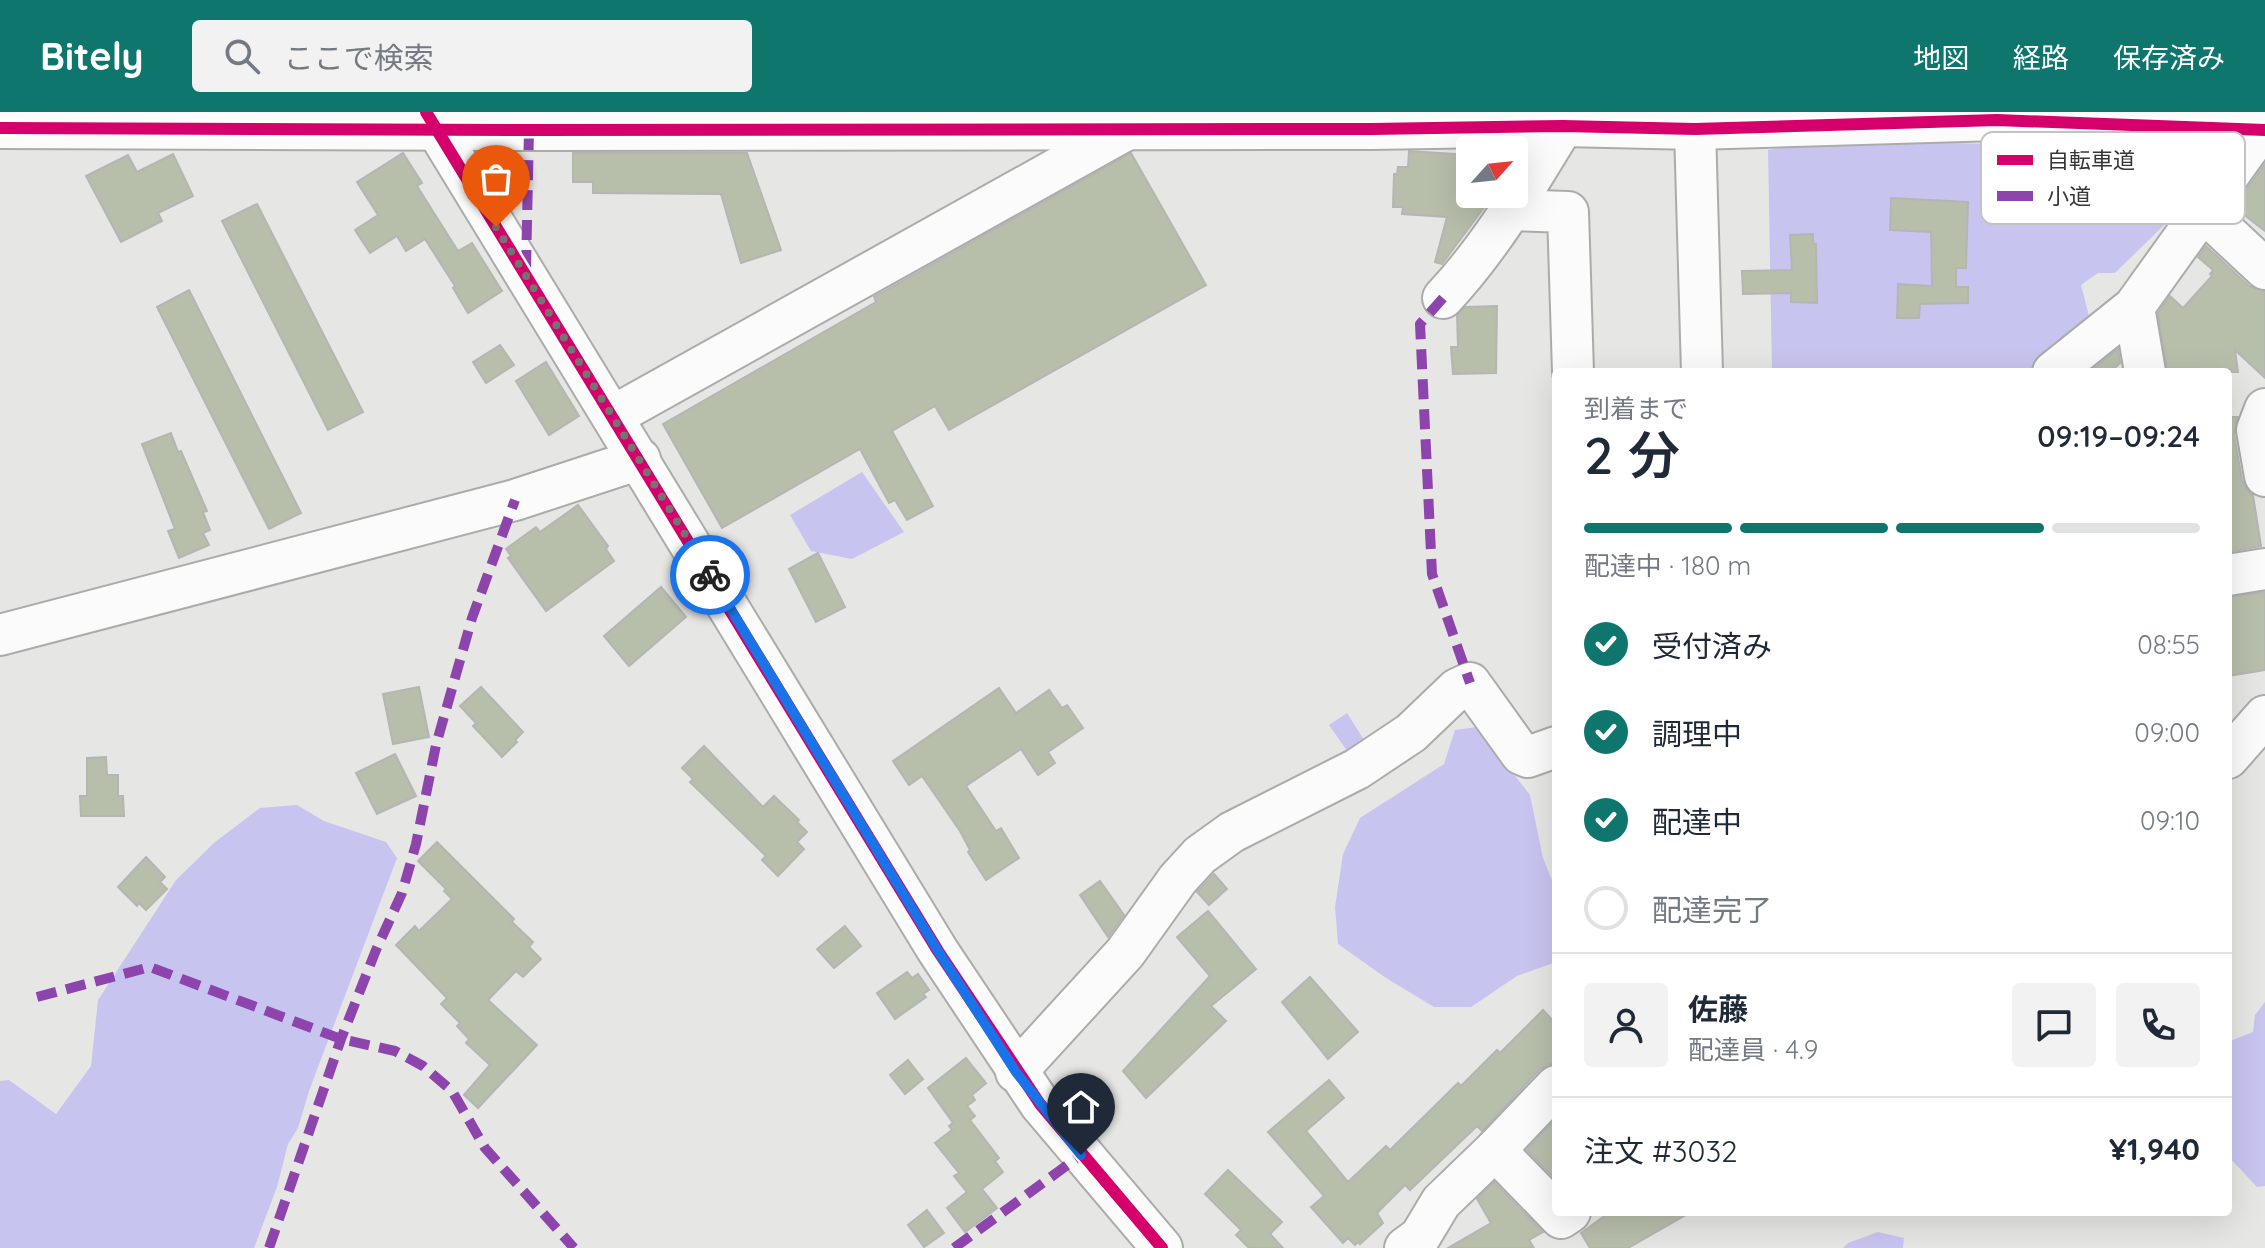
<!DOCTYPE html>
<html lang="ja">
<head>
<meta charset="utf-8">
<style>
  body { margin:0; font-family:Quicksand,"Noto Sans JP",sans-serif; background:#f2f2f3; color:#1f2937; height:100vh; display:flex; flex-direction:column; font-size:30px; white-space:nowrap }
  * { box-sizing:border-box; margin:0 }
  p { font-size:26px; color:#747a83 }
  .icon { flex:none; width:44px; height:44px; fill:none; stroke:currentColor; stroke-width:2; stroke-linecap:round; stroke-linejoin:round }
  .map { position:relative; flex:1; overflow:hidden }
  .sheet { position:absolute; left:1552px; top:256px; width:680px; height:848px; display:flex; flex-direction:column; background:#fff; border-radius:8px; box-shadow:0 8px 32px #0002 }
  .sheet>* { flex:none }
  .needle { width:52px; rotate:63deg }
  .controls { position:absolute; left:1456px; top:24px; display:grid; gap:16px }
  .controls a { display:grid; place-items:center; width:72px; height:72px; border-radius:8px; background:#fff; box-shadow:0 8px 32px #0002; font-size:40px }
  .pin { position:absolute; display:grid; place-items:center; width:68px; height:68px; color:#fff; margin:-82px -34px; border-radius:50% 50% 50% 0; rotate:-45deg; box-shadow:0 0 8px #0007 }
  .pin .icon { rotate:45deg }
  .courier { position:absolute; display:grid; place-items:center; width:80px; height:80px; margin:-40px; border:6px solid #1a73e8; border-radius:50%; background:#fff; color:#222; box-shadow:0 2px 10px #0007 }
  .head em { font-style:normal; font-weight:600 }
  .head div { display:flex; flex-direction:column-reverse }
  .head { display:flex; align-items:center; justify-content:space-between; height:136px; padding:0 32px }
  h1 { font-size:52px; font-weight:600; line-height:60px }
  .bar { display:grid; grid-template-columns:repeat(4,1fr); gap:12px 8px; align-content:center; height:96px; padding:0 32px }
  .bar i { height:10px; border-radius:6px; background:#e0e1e3 }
  .bar .active { background:#0f766e }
  .bar p { grid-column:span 4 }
  .line { display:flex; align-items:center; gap:20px; padding:0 32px; border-top:2px solid #e0e1e3 }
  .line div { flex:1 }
  .round { display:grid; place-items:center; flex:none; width:84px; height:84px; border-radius:8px; background:#f2f2f3 }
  ol { padding:0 32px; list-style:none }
  li { display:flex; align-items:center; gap:24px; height:88px }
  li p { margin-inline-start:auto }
  li .icon { padding:8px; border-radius:50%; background:#0f766e; color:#fff; stroke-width:4 }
  li:last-child { color:#747a83 }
  li i { width:44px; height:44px; border:4px solid #e0e1e3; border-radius:50% }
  header { display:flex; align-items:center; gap:48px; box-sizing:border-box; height:112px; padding:0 40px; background:#0f766e; color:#fff }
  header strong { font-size:38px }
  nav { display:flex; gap:44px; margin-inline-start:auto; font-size:28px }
  .search { width:560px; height:72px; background:#f2f2f3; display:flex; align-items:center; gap:20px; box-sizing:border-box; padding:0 28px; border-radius:8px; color:#747a83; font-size:30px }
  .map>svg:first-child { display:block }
</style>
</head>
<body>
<header>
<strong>Bitely</strong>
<div class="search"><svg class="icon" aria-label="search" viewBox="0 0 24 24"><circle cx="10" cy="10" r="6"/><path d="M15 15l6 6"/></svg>ここで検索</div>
<nav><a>地図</a><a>経路</a><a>保存済み</a></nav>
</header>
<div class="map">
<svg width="2265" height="1136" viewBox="0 0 2265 1136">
  <rect width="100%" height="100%" fill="#e6e7e4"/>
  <!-- green -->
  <g fill="#c8c4f0">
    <path d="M1824 29 2001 32 2064 29 2113 33 2226 31 2200 78 2115 161H2098L2081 173 2090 208 2029 260H1772L1768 38Z"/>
    <path d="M862 360 904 420 852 447 811 439 790 403Z"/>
    <path d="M1347 601 1371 639 1355 650 1329 613Z"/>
    <path d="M1477 615 1530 683 1543 746 1556 778V850L1517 864 1471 895H1434L1386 866 1338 832 1335 795 1343 742 1360 706 1444 652 1455 618Z"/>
    <path d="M297 693 324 709 386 730 397 746 309 979 298 1016 288 1032 277 1075 254 1136H0V969L9 968 56 1002 91 954 98 888 176 768 215 730 260 696Z"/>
    <path d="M2265 890V1074L2257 1075 2228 1044V930L2253 920 2255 903Z"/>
    <path d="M1878 1120 1904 1126 1903 1136H1843L1848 1131Z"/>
  </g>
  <!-- building -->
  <g fill="#b7beaa" stroke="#b4b6b3" stroke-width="2">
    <path d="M1409 39 1470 43V82H1494L1442 152 1435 150 1447 105 1402 102 1403 95H1393L1394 62H1397L1398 55H1408Z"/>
    <path d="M403 41 422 71 417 74 458 139 472 131 502 179 468 201 453 176 455 174 425 127 406 139 397 124 370 141 355 118 378 103 357 70Z"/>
    <path d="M573 41H747L781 138 741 151 721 82 593 81V70H573Z"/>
    <path d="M1131 41 1206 173 949 318 935 294 892 319 933 394 907 408 895 388 889 391 860 337 722 416 663 312 876 190 874 185Z"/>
    <path d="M173 42 193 84 158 101 162 109 121 130 86 64 128 43 137 60Z"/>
    <path d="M2265 52V119L2234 95Z"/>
    <path d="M1891 86 1968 90 1966 156H1956V175H1968V191L1920 192 1919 206H1897L1898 172 1932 174 1931 120 1890 118Z"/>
    <path d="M257 92 363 300 328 318 222 109Z"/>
    <path d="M1813 122V131L1816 132 1817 191 1791 190V181L1743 182 1742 159 1792 158 1790 123Z"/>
    <path d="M2206 134 2249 174 2265 179V266L2235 238 2238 260H2167L2158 201 2170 184 2183 196 2212 164 2210 162 2213 158 2198 145Z"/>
    <path d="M189 178 301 401 269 417 157 195Z"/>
    <path d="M1497 194 1496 261 1453 262 1451 235H1458L1457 203 1465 195Z"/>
    <path d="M500 233 514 253 486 271 473 250Z"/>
    <path d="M2118 237 2120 251 2110 260H2090Z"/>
    <path d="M546 250 579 304 549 323 516 269Z"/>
    <path d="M2228 305H2238L2234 322 2242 368 2247 378 2253 383 2261 434 2228 440Z"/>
    <path d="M171 321 178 340 181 339 207 399 203 400 210 418 203 421 209 433 179 446 168 419 175 417 142 332Z"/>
    <path d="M578 393 608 434 606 437 614 449 546 499 508 446 511 444 506 437 536 415 540 420Z"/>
    <path d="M818 441 845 495 816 510 789 457Z"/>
    <path d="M661 475 686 505 629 554 604 524Z"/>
    <path d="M2265 480V558L2228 564V485Z"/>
    <path d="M419 575 429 625 393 632 383 582Z"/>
    <path d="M481 575 523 620 515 628 517 630 502 645 473 614 476 611 460 594Z"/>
    <path d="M999 576 1016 601 1049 578 1062 596 1067 593 1083 616 1048 640 1055 651 1038 663 1021 637 966 674 996 719 1001 716 1019 746 986 768 968 740 970 738 960 719 922 664 909 673 893 649Z"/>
    <path d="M704 634 763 695 774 684 799 708 797 710 807 720 797 730 804 737 778 764 762 748 766 744 690 670 693 667 682 656Z"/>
    <path d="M395 642 416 684 377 702 356 661Z"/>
    <path d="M106 645 107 663H118V684H123L124 704H81L80 684H87V646Z"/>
    <path d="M437 730 514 807 512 810 533 830 529 835 541 847 523 865 516 859 488 888 537 933 478 996 464 983 490 953 466 931 469 927 457 914 460 911 441 892 447 886 396 833 415 814 419 819 452 787 444 779 446 777 418 749Z"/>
    <path d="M146 745 165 765 160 770 167 777 146 798 139 791 137 794 118 775Z"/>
    <path d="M1214 762 1227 777 1209 793 1197 780Z"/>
    <path d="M1100 769 1124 803 1108 825 1080 783Z"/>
    <path d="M1208 799 1256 857 1211 894 1226 909 1146 986 1123 959 1210 864 1177 825Z"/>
    <path d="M845 814 861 834 834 856 817 837Z"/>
    <path d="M907 860 912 866 918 862 929 878 923 882 926 885 895 907 877 881Z"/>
    <path d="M1310 865 1358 920 1328 947 1282 890Z"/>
    <path d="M1543 898 1556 912V952H1549L1539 958 1482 1019 1477 1014 1410 1078 1405 1073 1377 1101 1383 1111 1360 1132 1358 1130 1355 1133 1348 1126 1343 1131 1311 1095 1324 1084 1268 1020 1329 968 1344 986 1306 1019 1348 1070 1386 1034 1390 1038 1458 971 1461 974 1497 938 1500 941Z"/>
    <path d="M966 946 986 971 972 983 975 988 967 994 975 1004 970 1008 999 1046 995 1049 1003 1060 982 1077 997 1096 965 1120 947 1096 967 1080 954 1064 959 1061 935 1031 952 1018 949 1014 953 1011 928 976Z"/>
    <path d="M908 948 923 967 905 982 890 963Z"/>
    <path d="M1556 1007V1068L1527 1038Z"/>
    <path d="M1228 1058 1282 1110 1270 1122 1283 1136H1249L1236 1123 1241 1118 1205 1082Z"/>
    <path d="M1494 1070 1543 1120 1529 1128 1534 1136H1448L1491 1111 1477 1087Z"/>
    <path d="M927 1098 944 1121 924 1135 908 1113Z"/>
    <path d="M1610 1100H1691L1628 1136H1590L1581 1121Z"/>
  </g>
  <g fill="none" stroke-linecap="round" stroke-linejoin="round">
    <defs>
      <g id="minor">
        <path d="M426 0 938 839 1040 992 1162 1136"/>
        <path d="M0 16 529 18 1371 17 1563 14 1695 17 1997 8 2265 18"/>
        <path d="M1695 17 1702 260"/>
        <path d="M1510 98 1568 100 1573 260"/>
        <path d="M2204 100 2265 157"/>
        <path d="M1443 186C1491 135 1527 73 1563 14"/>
        <path d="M2134 195 2145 260"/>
        <path d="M2053 260 2134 195 2261 18"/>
        <path d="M2265 297 2257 318 2265 364"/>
        <path d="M613 304 1126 18"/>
        <path d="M2228 463 2265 457"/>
        <path d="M0 523 515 388 640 347"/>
        <path d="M2228 646 2265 604"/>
        <path d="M1016 960 1125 841 1178 767 1200 743 1232 720 1357 657 1411 621 1457 577 1470 571 1521 642 1528 645 1556 635"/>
        <path d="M1495 1038 1561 1106 1570 1100"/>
        <path d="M1405 1136 1420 1125 1441 1090 1495 1038 1556 974"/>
      </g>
    </defs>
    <!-- minor casing -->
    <use href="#minor" stroke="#abacaa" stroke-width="44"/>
    <!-- minor -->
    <use href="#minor" stroke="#fbfbfb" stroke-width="40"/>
    <!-- quiet -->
    <g stroke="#8e44ad" stroke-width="10" stroke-dasharray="20 10" stroke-linecap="butt">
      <path d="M526 158 529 18"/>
      <path d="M1443 186 1420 212 1432 462 1470 571"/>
      <path d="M37 885 150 855 341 927 395 939 423 954 452 979 485 1036 574 1136"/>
      <path d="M269 1136 341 927 376 838 402 781 416 732 436 633 472 506 515 388"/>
      <path d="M954 1136 1081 1043"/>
    </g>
    <defs>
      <g id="cycleway">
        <path d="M426 0 938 839 1040 992 1162 1136"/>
        <path d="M0 16 529 18 1371 17 1563 14 1695 17 1997 8 2265 18"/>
      </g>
    </defs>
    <!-- cycleway casing -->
    <use href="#cycleway" stroke="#fff" stroke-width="17"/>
    <!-- cycleway -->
    <use href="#cycleway" stroke="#d6006c" stroke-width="12"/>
  </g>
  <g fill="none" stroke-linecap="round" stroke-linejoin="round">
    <!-- done -->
    <path stroke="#747572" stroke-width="8" stroke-dasharray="0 14.4" d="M496 115 710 463"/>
    <!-- route -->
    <path stroke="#1a73e8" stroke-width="10" d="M710 463 938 839 1016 960 1081 1043"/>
  </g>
  <!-- legend -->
  <rect x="1981" y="20" width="264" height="92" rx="12" fill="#fff" stroke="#c3c3c2" stroke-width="2"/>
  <rect x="1997" y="43" width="36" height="10" fill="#d6006c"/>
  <rect x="1997" y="79" width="36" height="10" fill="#8e44ad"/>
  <g font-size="22" fill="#363735">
    <text x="2047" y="56">自転車道</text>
    <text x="2047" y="92">小道</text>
  </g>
</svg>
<div class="controls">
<a><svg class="needle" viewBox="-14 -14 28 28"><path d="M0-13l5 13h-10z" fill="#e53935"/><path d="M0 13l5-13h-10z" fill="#747a83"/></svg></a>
</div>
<div class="pin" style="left:496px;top:115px;background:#ea580c"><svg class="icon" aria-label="bag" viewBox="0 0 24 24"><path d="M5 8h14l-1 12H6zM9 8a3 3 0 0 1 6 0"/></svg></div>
<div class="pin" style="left:1081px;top:1043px;background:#1f2937"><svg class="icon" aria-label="home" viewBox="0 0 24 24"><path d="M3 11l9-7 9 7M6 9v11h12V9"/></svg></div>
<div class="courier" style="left:710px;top:463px"><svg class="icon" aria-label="bike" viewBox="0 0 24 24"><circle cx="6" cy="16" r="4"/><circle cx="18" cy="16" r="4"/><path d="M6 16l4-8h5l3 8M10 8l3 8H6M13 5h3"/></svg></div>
<section class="sheet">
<div class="head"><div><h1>2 分</h1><p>到着まで</p></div><em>09:19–09:24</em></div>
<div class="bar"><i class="active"></i><i class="active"></i><i class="active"></i><i></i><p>配達中 · 180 m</p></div>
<ol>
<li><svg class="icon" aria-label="check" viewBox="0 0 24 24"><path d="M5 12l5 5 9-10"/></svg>受付済み<p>08:55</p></li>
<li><svg class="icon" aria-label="check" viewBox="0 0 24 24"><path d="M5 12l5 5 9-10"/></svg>調理中<p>09:00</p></li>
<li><svg class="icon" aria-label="check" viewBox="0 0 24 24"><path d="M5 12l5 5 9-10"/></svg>配達中<p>09:10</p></li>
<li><i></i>配達完了</li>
</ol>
<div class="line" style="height:144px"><a class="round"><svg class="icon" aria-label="person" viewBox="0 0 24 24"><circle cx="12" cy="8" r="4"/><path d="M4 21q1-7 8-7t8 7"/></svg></a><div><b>佐藤</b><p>配達員 · 4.9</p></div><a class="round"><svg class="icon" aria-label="chat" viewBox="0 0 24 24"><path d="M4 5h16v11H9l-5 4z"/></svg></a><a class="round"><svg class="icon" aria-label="phone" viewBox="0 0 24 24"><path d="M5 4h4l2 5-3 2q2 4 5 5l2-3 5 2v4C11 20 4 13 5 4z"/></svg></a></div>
<div class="line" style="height:104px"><div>注文 #3032</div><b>¥1,940</b></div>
</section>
</div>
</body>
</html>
